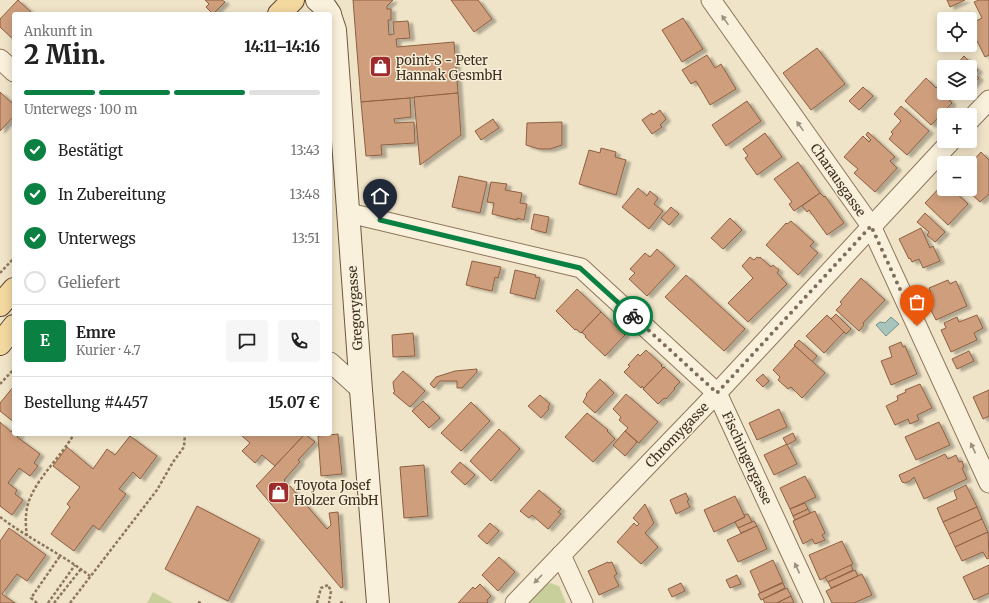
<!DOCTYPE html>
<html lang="de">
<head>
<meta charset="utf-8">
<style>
  body { margin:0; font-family:Merriweather,serif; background:#f6f6f6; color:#222; height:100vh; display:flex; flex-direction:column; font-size:15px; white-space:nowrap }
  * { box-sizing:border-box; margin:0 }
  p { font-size:13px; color:#767676 }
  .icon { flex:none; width:22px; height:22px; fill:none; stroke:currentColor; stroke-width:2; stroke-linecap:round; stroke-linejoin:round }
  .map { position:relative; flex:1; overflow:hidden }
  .details { position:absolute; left:12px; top:12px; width:320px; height:424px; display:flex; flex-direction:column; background:#fff; border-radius:4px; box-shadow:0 2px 10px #0003 }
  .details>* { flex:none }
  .controls { position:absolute; left:937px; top:12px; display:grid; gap:8px }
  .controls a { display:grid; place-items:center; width:40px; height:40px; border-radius:4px; background:#fff; box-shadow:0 2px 10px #0003; font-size:20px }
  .pin { position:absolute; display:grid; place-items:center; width:34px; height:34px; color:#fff; margin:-41px -17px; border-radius:50% 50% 50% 0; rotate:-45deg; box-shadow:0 0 4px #0007 }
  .pin .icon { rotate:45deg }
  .courier { position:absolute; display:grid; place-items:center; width:40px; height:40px; margin:-20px; border:3px solid #0b8043; border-radius:50%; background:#fff; color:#222; box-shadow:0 1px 5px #0007 }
  .summary em { font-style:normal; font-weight:800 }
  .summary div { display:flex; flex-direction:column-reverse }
  .summary { display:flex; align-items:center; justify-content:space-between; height:68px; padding:0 12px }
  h1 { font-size:26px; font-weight:800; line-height:30px }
  .bar { display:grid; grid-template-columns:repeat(4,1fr); gap:6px 4px; align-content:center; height:48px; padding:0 12px }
  .bar i { height:5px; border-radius:3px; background:#e0e0e0 }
  .bar .on { background:#0b8043 }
  .bar p { grid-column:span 4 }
  .line { display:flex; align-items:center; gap:10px; padding:0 12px; border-top:1px solid #e0e0e0 }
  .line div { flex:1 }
  .round { display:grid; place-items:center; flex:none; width:42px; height:42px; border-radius:4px; background:#f6f6f6 }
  ol { padding:0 12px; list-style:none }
  li { display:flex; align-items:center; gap:12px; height:44px }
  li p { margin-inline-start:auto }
  li .icon { padding:4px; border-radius:50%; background:#0b8043; color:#fff; stroke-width:4 }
  li:last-child { color:#767676 }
  li i { width:22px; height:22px; border:2px solid #e0e0e0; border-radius:50% }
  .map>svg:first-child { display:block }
</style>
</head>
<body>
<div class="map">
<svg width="989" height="603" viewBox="0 0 989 603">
  <defs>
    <filter id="shadow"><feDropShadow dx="4.5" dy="2.5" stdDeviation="1" flood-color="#0004"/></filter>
  </defs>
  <rect width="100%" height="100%" fill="#f0e4c8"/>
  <!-- green -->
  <g fill="#c9cf9b">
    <path d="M550 583 559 586 566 603H527L544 586Z"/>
    <path d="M153 592 173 603H147Z"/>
  </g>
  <!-- water -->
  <path fill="#a9c4bc" stroke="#6f938a" d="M891 317 899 324 886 336 876 325 880 322 885 323Z"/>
  <!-- building -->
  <g fill="#cf9f7d" stroke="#8d5f41" filter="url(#shadow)">
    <path d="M18 0 33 14H14V40L0 27V19Z"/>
    <path d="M205 0H222L225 2 213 14 206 7 209 4Z"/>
    <path d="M353 0H393L387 6V9H391V20H388L389 35 394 34 393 22 408 21 410 38 396 39 397 47 454 42 458 93 410 98 361 102Z"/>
    <path d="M451 0H478L492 19 474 32Z"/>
    <path d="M947 0H965L950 7Z"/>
    <path d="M979 0H989V55L985 57 970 27V24L982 18 974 2Z"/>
    <path d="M683 18 703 49 682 62 662 30Z"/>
    <path d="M817 48 845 84 811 110 783 73Z"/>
    <path d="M707 55 715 68 721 64 736 89 710 105 696 81 691 84 682 70Z"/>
    <path d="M964 56 978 70 975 74 979 78 970 88V67H960L961 66 958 63Z"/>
    <path d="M926 78 936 88 941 83 944 85V93H952L947 98 952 103 931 125 905 101Z"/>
    <path d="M863 87 873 96 859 110 849 101Z"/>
    <path d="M0 92 14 105V116L0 131Z"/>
    <path d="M458 93 461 135 420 165 414 97Z"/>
    <path d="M410 98 411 117 394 119 395 123 414 122 415 143 381 145 382 155 366 156 361 102Z"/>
    <path d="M747 101 761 121 726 146 712 125Z"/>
    <path d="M901 106 929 131 907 155 889 139 893 134 891 132 901 121 894 114Z"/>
    <path d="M660 110 666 119 660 125 662 127 652 134 642 120 652 113 653 115Z"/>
    <path d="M493 119 499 128 481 140 475 131Z"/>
    <path d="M562 122V145L550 149H539L526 145 527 123Z"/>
    <path d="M868 132 895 157 890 161 897 168 875 192 854 173 858 169 844 157 863 136 869 142 871 140 866 135Z"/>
    <path d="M765 133 782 157 757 175 745 158 748 156 743 149Z"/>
    <path d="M601 148 616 152 615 157 626 160 616 195 579 184 589 150 600 153Z"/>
    <path d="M981 152 989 160V194L980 202 966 189H970V164Z"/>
    <path d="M798 162 820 193 794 211 789 204 792 202 774 179Z"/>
    <path d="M459 176 487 182 480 213 452 207Z"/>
    <path d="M491 182 507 184 505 190 522 193 520 203 527 204 524 220 517 218V220L492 214 494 203 487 202Z"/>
    <path d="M944 183V189H952L968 204 948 225 925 203Z"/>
    <path d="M638 188 647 196 650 191 658 198 654 204 663 211 649 229 622 207Z"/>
    <path d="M820 193 824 197 825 196 844 223 827 235 809 210 807 212 802 206Z"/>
    <path d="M671 207 679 214 669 225 661 218Z"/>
    <path d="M925 213 945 232 935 242 927 235 929 232 917 222Z"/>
    <path d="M534 214 549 217 546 233 531 229Z"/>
    <path d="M730 218 742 230 723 249 711 238Z"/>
    <path d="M791 221 814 242 810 246 818 253 798 275 766 245 786 223 787 224Z"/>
    <path d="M921 228 930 248 933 246 940 261 923 268 919 259 912 262 910 258 909 259 899 239Z"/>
    <path d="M657 249 675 266 647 296 629 279 635 273 630 269 645 253 650 257Z"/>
    <path d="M750 257 754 260 757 257 759 258 760 257 771 267 773 265 779 270 777 273 787 284 748 322 728 303 753 278 742 266Z"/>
    <path d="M472 261 501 267 498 278 495 277 492 291 466 285Z"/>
    <path d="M515 270 536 275 535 277 540 278 535 299 510 293Z"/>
    <path d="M686 275 745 329 724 351 665 297Z"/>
    <path d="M861 278 885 300 863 323 864 325 859 331 836 310 842 304 840 302Z"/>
    <path d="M948 280 950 284 956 281 967 306 936 320 924 297 931 293 929 288Z"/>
    <path d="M577 289 601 312 581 333 576 329 575 330 556 311Z"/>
    <path d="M601 312 625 335 605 356 585 337 586 336 582 332Z"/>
    <path d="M836 314 851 329 846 334 831 319Z"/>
    <path d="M827 315 844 332 824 353 806 336Z"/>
    <path d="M977 315 983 328 974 333 977 340 951 352 941 330 946 328 944 323 957 317 959 322Z"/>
    <path d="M413 333 415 356 393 357 392 335Z"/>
    <path d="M799 340 817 356 812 362 794 345Z"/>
    <path d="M901 342 903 347 905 346 917 374 891 385 881 361 892 357 889 347Z"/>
    <path d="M795 346 825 373 802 398 791 387 788 389 778 380 780 377 773 370Z"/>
    <path d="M646 350 662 365 661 366 663 368 644 388 642 386 641 388 624 372 630 366 628 365 638 354 640 356Z"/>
    <path d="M969 351 974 361 957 369 952 359Z"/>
    <path d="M664 367 680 382 674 388 675 389 666 399 664 398 658 404 643 389Z"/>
    <path d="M477 369V372L462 388H457V381H440L434 388 430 384 436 377 455 371Z"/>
    <path d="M403 371 425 391 410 407 393 393 395 391 394 390 393 382Z"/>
    <path d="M763 374 769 381 763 387 756 380Z"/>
    <path d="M600 379 614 393 595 413 583 402 587 395 586 394Z"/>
    <path d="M920 384 932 408 917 415 919 420 910 424 908 419 895 425 886 406 898 400 897 396 906 392 905 390Z"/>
    <path d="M14 386V422L0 411V403Z"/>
    <path d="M989 390V416L983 419 973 397Z"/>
    <path d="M626 394 658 422 639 443 625 431 628 428 619 420 621 417 613 409Z"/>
    <path d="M540 395 550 404 548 407 549 409 541 418 528 406Z"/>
    <path d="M423 401 440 418 429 428 412 411Z"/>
    <path d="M471 402 490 421 461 451 441 433Z"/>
    <path d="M779 409 787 427 757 440 749 423Z"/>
    <path d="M587 413 608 430 607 431 615 439 593 462 565 437Z"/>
    <path d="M0 422 11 432 14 428V434H20L17 437 40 454 34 463 38 466 30 476 19 468 8 483 17 490 15 494 23 500 12 515 0 506Z"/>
    <path d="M939 422 950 445 916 460 905 437Z"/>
    <path d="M499 429 520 449 491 481 470 461Z"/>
    <path d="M625 431 637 442 625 456 613 445Z"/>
    <path d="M793 433 796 440 787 445 783 438Z"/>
    <path d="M240 434H305L275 466 262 455 255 463 242 451 250 443Z"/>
    <path d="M305 434 315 442 298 460 300 462 284 480 285 481 283 483 287 488 290 486 327 529 331 525 329 513 338 512 343 587 341 588 256 486Z"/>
    <path d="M338 434 342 474 321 476 318 436Z"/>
    <path d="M130 436 157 456 140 479 133 472 119 489 126 494 99 530 93 525 74 551 51 534 70 507 67 504 80 487 53 466 67 447 93 469 107 449 115 455Z"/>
    <path d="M787 444 797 464 774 475 764 455Z"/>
    <path d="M945 454 948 459 956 455 959 462 962 461 964 467 962 468 967 479 924 499 914 477 910 481 905 483 902 482 899 475Z"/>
    <path d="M460 462 475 475 465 485 451 472Z"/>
    <path d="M424 465 428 516 404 518 400 467Z"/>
    <path d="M805 476 816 497 790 509 780 488Z"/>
    <path d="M966 485 977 507 943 522 937 508 957 499 954 491Z"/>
    <path d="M539 490 561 509 558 512 561 514 548 529 532 515 529 518 520 511Z"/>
    <path d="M686 493 689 500 687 501 690 507 676 514 670 500Z"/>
    <path d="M735 496 745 517 714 532 704 510Z"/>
    <path d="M805 503 808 509 793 516 790 509Z"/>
    <path d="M645 504 654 523 645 533 658 547 641 564 617 542 634 523 637 526 639 524 633 518Z"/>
    <path d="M197 506 260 539 228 601 165 569Z"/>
    <path d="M977 507 982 519 949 534 943 522Z"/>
    <path d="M808 509 810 513 795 520 793 516Z"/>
    <path d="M815 511 825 533 822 535 825 540 815 544 812 539 803 544 793 521Z"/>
    <path d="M748 514 752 522 738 528 735 522 745 517 744 515Z"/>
    <path d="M982 519 988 532 955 547 949 534Z"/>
    <path d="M754 521 757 526 741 533 738 528Z"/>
    <path d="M490 523 499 531 487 544 478 536Z"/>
    <path d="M757 526 767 549 738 562 727 540Z"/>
    <path d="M9 528 46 555 27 581 17 574 2 594 15 603H0V541Z"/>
    <path d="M988 532 989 558 987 559 983 552 962 561 955 547Z"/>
    <path d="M842 541 853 564 820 580 809 555Z"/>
    <path d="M499 557 515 572 498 591 482 575Z"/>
    <path d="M773 560 783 582 760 593 750 571Z"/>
    <path d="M608 562V563L612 562 617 574 614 576 619 586 599 595 588 571Z"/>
    <path d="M851 565 853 570 828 582 825 577Z"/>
    <path d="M989 565V593L974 600 963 577Z"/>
    <path d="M855 570 858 576 831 588 828 582Z"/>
    <path d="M862 574 872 595 854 603H832L826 591Z"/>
    <path d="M737 575 741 584 730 588 726 580Z"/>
    <path d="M681 583 685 591 672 597 668 589Z"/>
    <path d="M783 583 785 588 761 600 758 594Z"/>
    <path d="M480 584 491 596 487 600 488 602 487 603H458L473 587 475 589Z"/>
    <path d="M787 588 791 596 777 603H765L763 599Z"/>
    <path d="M791 596 794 603H777Z"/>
  </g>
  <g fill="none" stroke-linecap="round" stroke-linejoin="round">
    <defs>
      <g id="street">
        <path d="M711 0 871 226 989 483"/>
        <path d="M0 59 14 72"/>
        <path d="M970 120 989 100"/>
        <path d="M349 213 581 268 717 393 814 603"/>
        <path d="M330 362 361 390"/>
        <path d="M561 555 583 603"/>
        <path d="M515 603 717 393 951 141"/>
      </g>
      <g id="secondary">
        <path d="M317 0 326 8 330 14"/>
        <path d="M330 15 335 30 361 390 378 603"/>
      </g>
      <g id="primary">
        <path d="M279 14 293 0"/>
        <path d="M0 305 14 289"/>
        <path d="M0 344 14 326"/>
      </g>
    </defs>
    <!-- street casing -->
    <use href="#street" stroke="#8d765c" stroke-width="21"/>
    <!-- secondary casing -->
    <use href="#secondary" stroke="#6f573f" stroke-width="24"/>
    <!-- primary casing -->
    <use href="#primary" stroke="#5b4430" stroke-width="24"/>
    <!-- path -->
    <g stroke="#8d765c" stroke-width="2.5" stroke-dasharray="3 2" stroke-linecap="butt">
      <path d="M0 273 14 258"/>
      <path d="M0 384 14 369"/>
      <path d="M0 517C29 539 62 554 90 576"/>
      <path d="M27 536C25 523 25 508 31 496 41 474 62 455 74 434"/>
      <path d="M198 602 201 603"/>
      <path d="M37 603 31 598 60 556"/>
      <path d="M48 603 75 565"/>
      <path d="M54 603 81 569"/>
      <path d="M70 603 157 490 173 462 184 447 185 434"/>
      <path d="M317 603 321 588 328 585 331 591 329 603"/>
      <path d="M340 603 343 602 345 603"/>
    </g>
    <!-- street -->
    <use href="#street" stroke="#faf1dc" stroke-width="19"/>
    <!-- secondary -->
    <use href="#secondary" stroke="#faf1dc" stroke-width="22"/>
    <!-- primary -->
    <use href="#primary" stroke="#f3d9a0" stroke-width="22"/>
  </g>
  <!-- one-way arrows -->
  <defs><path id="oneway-solid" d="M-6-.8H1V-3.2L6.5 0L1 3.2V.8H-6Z"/></defs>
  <g fill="#9c907e">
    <use href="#oneway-solid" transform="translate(725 20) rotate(-125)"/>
    <use href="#oneway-solid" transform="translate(800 126) rotate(-125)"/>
    <use href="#oneway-solid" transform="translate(973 448) rotate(-115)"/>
    <use href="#oneway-solid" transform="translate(797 568) rotate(-115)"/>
    <use href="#oneway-solid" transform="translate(538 579) rotate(134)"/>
  </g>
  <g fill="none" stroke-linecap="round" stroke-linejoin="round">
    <!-- done -->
    <path stroke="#7c6e5b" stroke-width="4" stroke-dasharray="0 7.2" d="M633 316 717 393 871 226 917 326"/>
    <!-- route -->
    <path stroke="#0b8043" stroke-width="5" d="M380 220 580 268 633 316"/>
  </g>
  <!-- icons -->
  <defs>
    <symbol id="shop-square" viewBox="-11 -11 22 22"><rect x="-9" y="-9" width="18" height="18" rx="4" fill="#9e2a2b" stroke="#f7eed8"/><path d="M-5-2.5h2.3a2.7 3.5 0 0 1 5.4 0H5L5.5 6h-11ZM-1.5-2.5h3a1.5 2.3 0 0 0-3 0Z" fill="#fff"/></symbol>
  </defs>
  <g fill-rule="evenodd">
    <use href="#shop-square" x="368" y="54" width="25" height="25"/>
    <use href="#shop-square" x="266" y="480" width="25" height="25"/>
  </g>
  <g text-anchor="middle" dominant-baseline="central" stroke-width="3" stroke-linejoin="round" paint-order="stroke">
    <!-- poi labels -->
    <g font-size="13" fill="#3d2e20" stroke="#f7eed8" text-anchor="start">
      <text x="396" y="60">point-S - Peter<tspan x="396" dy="15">Hannak GesmbH</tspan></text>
      <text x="294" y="485">Toyota Josef<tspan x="294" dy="15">Holzer GmbH</tspan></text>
    </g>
    <!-- street labels -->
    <g font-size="13" fill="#3d2e20" stroke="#f7eed8">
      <text transform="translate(838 180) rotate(55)">Charausgasse</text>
      <text transform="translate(355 308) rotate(-94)">Gregorygasse</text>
      <text transform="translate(677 435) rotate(-46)">Chromygasse</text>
      <text transform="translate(747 458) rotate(65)">Fischingergasse</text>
    </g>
  </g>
</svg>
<div class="controls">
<a><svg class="icon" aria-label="locate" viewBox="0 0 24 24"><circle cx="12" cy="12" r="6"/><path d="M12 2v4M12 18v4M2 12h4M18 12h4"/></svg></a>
<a><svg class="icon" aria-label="layers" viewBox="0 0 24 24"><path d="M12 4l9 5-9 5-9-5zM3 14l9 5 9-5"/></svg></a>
<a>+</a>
<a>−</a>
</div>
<div class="pin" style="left:917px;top:326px;background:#ea580c"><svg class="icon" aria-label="bag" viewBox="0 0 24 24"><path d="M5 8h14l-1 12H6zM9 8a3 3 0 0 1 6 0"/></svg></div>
<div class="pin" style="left:380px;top:220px;background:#1f2937"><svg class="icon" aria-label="home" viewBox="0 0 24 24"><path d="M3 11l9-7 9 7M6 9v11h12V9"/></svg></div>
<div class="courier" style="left:633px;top:316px"><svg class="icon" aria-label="bike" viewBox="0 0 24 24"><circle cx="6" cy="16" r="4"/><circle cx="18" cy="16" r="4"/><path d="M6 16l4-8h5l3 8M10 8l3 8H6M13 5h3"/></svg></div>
<section class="details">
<div class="summary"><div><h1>2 Min.</h1><p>Ankunft in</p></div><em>14:11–14:16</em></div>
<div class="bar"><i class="on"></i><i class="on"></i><i class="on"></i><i></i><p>Unterwegs · 100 m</p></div>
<ol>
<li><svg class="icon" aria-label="check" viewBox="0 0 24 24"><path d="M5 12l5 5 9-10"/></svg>Bestätigt<p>13:43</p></li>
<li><svg class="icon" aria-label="check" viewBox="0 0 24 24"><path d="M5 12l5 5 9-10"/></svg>In Zubereitung<p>13:48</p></li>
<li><svg class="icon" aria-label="check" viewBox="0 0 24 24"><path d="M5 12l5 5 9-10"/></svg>Unterwegs<p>13:51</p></li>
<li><i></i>Geliefert</li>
</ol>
<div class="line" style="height:72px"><b class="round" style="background:#0b8043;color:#fff">E</b><div><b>Emre</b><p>Kurier · 4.7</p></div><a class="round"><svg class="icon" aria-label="chat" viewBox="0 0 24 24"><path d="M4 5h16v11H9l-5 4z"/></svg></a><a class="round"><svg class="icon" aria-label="phone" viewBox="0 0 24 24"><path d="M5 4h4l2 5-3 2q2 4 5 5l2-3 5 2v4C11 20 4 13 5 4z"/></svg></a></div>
<div class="line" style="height:52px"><div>Bestellung #4457</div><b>15.07 €</b></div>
</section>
</div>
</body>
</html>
